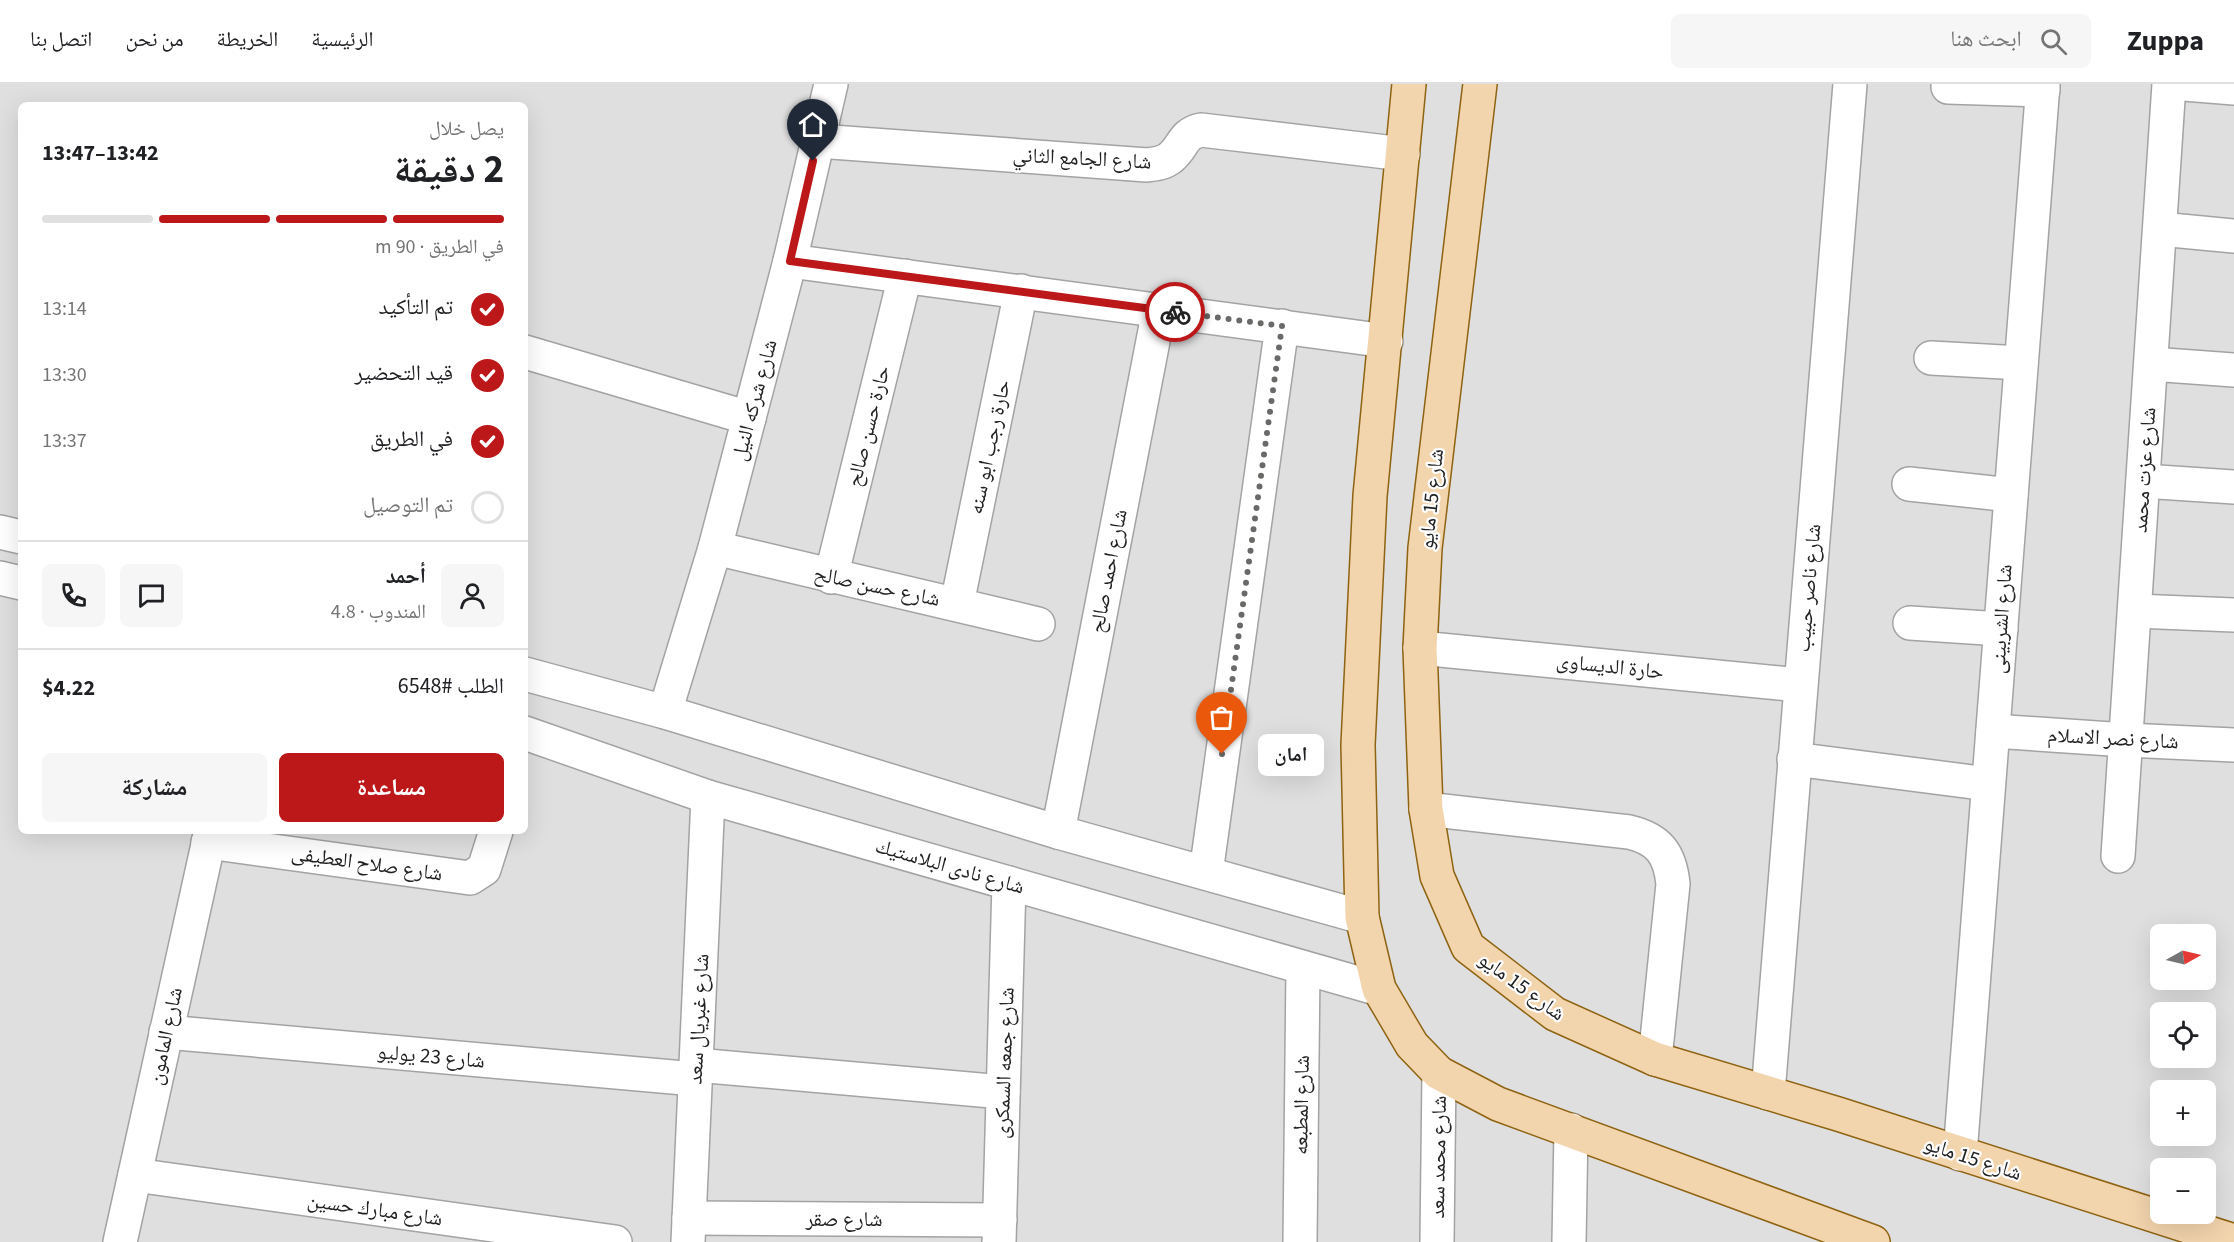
<!DOCTYPE html>
<html lang="ar">
<head>
<meta charset="utf-8">
<style>
  body { margin:0; font-family:"Source Sans 3","Noto Naskh Arabic",sans-serif; background:#f6f6f6; color:#202124; direction:rtl; height:100vh; display:flex; flex-direction:column; font-size:22px; white-space:nowrap }
  * { box-sizing:border-box; margin:0 }
  p { font-size:20px; color:#757577 }
  .icon { flex:none; width:33px; height:33px; fill:none; stroke:currentColor; stroke-width:2; stroke-linecap:round; stroke-linejoin:round }
  .map { position:relative; flex:1; overflow:hidden; direction:ltr }
  .side { position:absolute; left:18px; top:18px; width:510px; height:732px; display:flex; flex-direction:column; background:#fff; border-radius:9px; box-shadow:0 6px 24px #0002; direction:rtl }
  .side>* { flex:none }
  .needle { width:39px; rotate:82deg }
  .controls { position:absolute; left:2150px; top:840px; display:grid; gap:12px }
  .controls a { display:grid; place-items:center; width:66px; height:66px; border-radius:9px; background:#fff; box-shadow:0 6px 24px #0002; font-size:30px }
  .pin { position:absolute; display:grid; place-items:center; width:51px; height:51px; color:#fff; margin:-62px -26px; border-radius:50% 50% 50% 0; rotate:-45deg; box-shadow:0 0 6px #0007 }
  .pin .icon { rotate:45deg }
  .courier { position:absolute; display:grid; place-items:center; width:60px; height:60px; margin:-30px; border:4px solid #bc1719; border-radius:50%; background:#fff; color:#222; box-shadow:0 2px 8px #0007 }
  .bubble { position:absolute; height:42px; border-radius:9px; background:#fff; box-shadow:0 6px 24px #0002; font-size:20px; font-weight:700; line-height:42px; text-align:center; direction:rtl }
  .summary em { font-style:normal; font-weight:700 }
  .summary div { display:flex; flex-direction:column-reverse }
  .summary { display:flex; align-items:center; justify-content:space-between; height:102px; padding:0 24px }
  h1 { font-size:39px; font-weight:700; line-height:45px }
  .bar { display:grid; grid-template-columns:repeat(4,1fr); gap:9px 6px; align-content:center; height:72px; padding:0 24px }
  .bar i { height:8px; border-radius:4px; background:#e0e0e0 }
  .bar .on { background:#bc1719 }
  .bar p { grid-column:span 4 }
  .line { display:flex; align-items:center; gap:15px; padding:0 24px; border-top:2px solid #e0e0e0 }
  .line div { flex:1 }
  .round { display:grid; place-items:center; flex:none; width:63px; height:63px; border-radius:9px; background:#f6f6f6 }
  ol { padding:0 24px; list-style:none }
  li { display:flex; align-items:center; gap:18px; height:66px }
  li p { margin-inline-start:auto }
  li .icon { padding:6px; border-radius:50%; background:#bc1719; color:#fff; stroke-width:4 }
  li:last-child { color:#757577 }
  li i { width:33px; height:33px; border:3px solid #e0e0e0; border-radius:50% }
  .action { display:flex; gap:12px; margin-top:auto; padding:12px 24px }
  .action a { flex:1; height:69px; border-radius:9px; background:#bc1719; color:#fff; font-size:24px; font-weight:700; line-height:69px; text-align:center }
  .action a+a { background:#f6f6f6; color:#202124 }
  header { display:flex; align-items:center; gap:36px; box-sizing:border-box; height:84px; padding:0 30px; background:#fff; border-bottom:2px solid #e0e0e0 }
  header strong { font-size:28px }
  nav { display:flex; gap:33px; margin-inline-start:auto; font-size:21px }
  .search { width:420px; height:54px; background:#f6f6f6; display:flex; align-items:center; gap:15px; box-sizing:border-box; padding:0 21px; border-radius:9px; color:#757577; font-size:22px }
  .map>svg:first-child { display:block }
</style>
</head>
<body>
<header>
<strong>Zuppa</strong>
<div class="search"><svg class="icon" aria-label="search" viewBox="0 0 24 24"><circle cx="10" cy="10" r="6"/><path d="M15 15l6 6"/></svg>ابحث هنا</div>
<nav><a>الرئيسية</a><a>الخريطة</a><a>من نحن</a><a>اتصل بنا</a></nav>
</header>
<div class="map">
<svg width="2234" height="1158" viewBox="0 0 2234 1158">
  <rect width="100%" height="100%" fill="#f1eeea"/>
  <!-- residential -->
  <path fill="#e0dfdf" fill-rule="evenodd" d="M0 0H2234V1158H0ZM21 21H525V747H21ZM2160 850H2205V896H2160ZM2160 928H2205V974H2160ZM2160 1006H2205V1052H2160ZM2160 1084H2205V1130H2160Z"/>
  <g fill="none" stroke-linecap="round" stroke-linejoin="round">
    <defs>
      <g id="minor">
        <path d="M2184 0 2234 4"/>
        <path d="M1948 3 2043 6"/>
        <path d="M818 57 1147 81C1155 80 1164 79 1170 74 1184 63 1182 50 1201 46L1403 70"/>
        <path d="M2160 145 2234 152"/>
        <path d="M790 177 1386 257"/>
        <path d="M525 268 749 334"/>
        <path d="M1931 274 2021 279"/>
        <path d="M2151 280 2234 286"/>
        <path d="M2143 397 2234 403"/>
        <path d="M1909 400 2011 411"/>
        <path d="M0 448 21 453"/>
        <path d="M715 464 1038 540"/>
        <path d="M831 493 905 192"/>
        <path d="M0 494 21 499"/>
        <path d="M957 520 1021 207"/>
        <path d="M2135 527 2234 531"/>
        <path d="M1910 539 2001 545"/>
        <path d="M1420 564 1800 601"/>
        <path d="M525 590 665 628 1058 748 1362 833"/>
        <path d="M665 628 715 464 790 177 831 0"/>
        <path d="M1993 647 2126 656 2234 661"/>
        <path d="M525 649 708 713 1379 905"/>
        <path d="M1794 675 1988 700"/>
        <path d="M1426 725 1629 748C1659 755 1670 770 1673 800L1655 975"/>
        <path d="M1058 748 1159 226"/>
        <path d="M208 758 470 794 484 785 496 747"/>
        <path d="M2118 772 2169 0"/>
        <path d="M1206 789 1282 242"/>
        <path d="M166 948 695 995"/>
        <path d="M696 981 1003 1008"/>
        <path d="M1768 1009 1850 0"/>
        <path d="M1960 1070 2043 0"/>
        <path d="M135 1091 615 1158"/>
        <path d="M689 1134 1000 1136"/>
        <path d="M120 1158 211 747"/>
        <path d="M688 1158 708 713"/>
        <path d="M999 1158 1009 799"/>
        <path d="M1300 1158 1303 884"/>
        <path d="M1437 1158 1439 989"/>
        <path d="M1569 1158 1571 1046"/>
      </g>
      <g id="major">
        <path d="M1409 0 1370 412 1358 661 1362 833 1379 905 1412 961 1439 989 1498 1020 1873 1158"/>
        <path d="M1480 0 1425 464 1420 564 1426 725 1437 792 1468 863 1555 930 1655 975 1838 1030 2234 1157"/>
      </g>
    </defs>
    <!-- minor casing -->
    <use href="#minor" stroke="#a3a3a3" stroke-width="36"/>
    <!-- major casing -->
    <use href="#major" stroke="#8e6311" stroke-width="36"/>
    <!-- minor -->
    <use href="#minor" stroke="#fff" stroke-width="33"/>
    <!-- major -->
    <use href="#major" stroke="#f2d4ad" stroke-width="33"/>
  </g>
  <g fill="none" stroke-linecap="round" stroke-linejoin="round">
    <!-- done -->
    <path stroke="#6a6968" stroke-width="6" stroke-dasharray="0 10.8" d="M1175 228 1282 242 1222 670"/>
    <!-- route -->
    <path stroke="#bc1719" stroke-width="8" d="M813 77 790 177 1175 228"/>
  </g>
  <g text-anchor="middle" dominant-baseline="central" stroke-width="4.5" stroke-linejoin="round" paint-order="stroke">
    <!-- street labels -->
    <g font-size="21" fill="#222" stroke="#fff">
      <text transform="translate(1082 74) rotate(3)">شارع الجامع الثاني</text>
      <text transform="translate(754 316) rotate(-75)">شارع شركه النيل</text>
      <text transform="translate(868 342) rotate(-76)">حارة حسن صالح</text>
      <text transform="translate(989 363) rotate(-78)">حارة رجب ابو سنه</text>
      <text transform="translate(2144 386) rotate(-86)">شارع عزت محمد</text>
      <text transform="translate(1431 415) rotate(-84)">شارع 15 مايو</text>
      <text transform="translate(1108 487) rotate(-79)">شارع احمد صالح</text>
      <text transform="translate(877 502) rotate(12)">شارع حسن صالح</text>
      <text transform="translate(1808 504) rotate(-85)">شارع ناصر حبيب</text>
      <text transform="translate(2001 535) rotate(-86)">شارع الشربينى</text>
      <text transform="translate(1610 582) rotate(6)">حارة الديساوى</text>
      <text transform="translate(2113 654) rotate(3)">شارع نصر الاسلام</text>
      <text transform="translate(367 779) rotate(8)">شارع صلاح العطيفى</text>
      <text transform="translate(950 782) rotate(16)">شارع نادى البلاستيك</text>
      <text transform="translate(1522 902) rotate(36)">شارع 15 مايو</text>
      <text transform="translate(698 935) rotate(-87)">شارع غبريال سعد</text>
      <text transform="translate(165 952) rotate(-78)">شارع المامون</text>
      <text transform="translate(431 972) rotate(5)">شارع 23 يوليو</text>
      <text transform="translate(1004 979) rotate(-88)">شارع جمعه السمكرى</text>
      <text transform="translate(1301 1021) rotate(-89)">شارع المطبعه</text>
      <text transform="translate(1438 1073) rotate(-89)">شارع محمد سعد</text>
      <text transform="translate(1973 1074) rotate(18)">شارع 15 مايو</text>
      <text transform="translate(375 1125) rotate(8)">شارع مبارك حسين</text>
      <text x="844" y="1135">شارع صقر</text>
    </g>
  </g>
</svg>
<div class="controls">
<a><svg class="needle" viewBox="-14 -14 28 28"><path d="M0-13l5 13h-10z" fill="#e53935"/><path d="M0 13l5-13h-10z" fill="#757577"/></svg></a>
<a><svg class="icon" aria-label="locate" viewBox="0 0 24 24"><circle cx="12" cy="12" r="6"/><path d="M12 2v4M12 18v4M2 12h4M18 12h4"/></svg></a>
<a>+</a>
<a>−</a>
</div>
<div class="pin" style="left:1222px;top:670px;background:#ea580c"><svg class="icon" aria-label="bag" viewBox="0 0 24 24"><path d="M5 8h14l-1 12H6zM9 8a3 3 0 0 1 6 0"/></svg></div>
<div class="pin" style="left:813px;top:77px;background:#1f2937"><svg class="icon" aria-label="home" viewBox="0 0 24 24"><path d="M3 11l9-7 9 7M6 9v11h12V9"/></svg></div>
<div class="courier" style="left:1175px;top:228px"><svg class="icon" aria-label="bike" viewBox="0 0 24 24"><circle cx="6" cy="16" r="4"/><circle cx="18" cy="16" r="4"/><path d="M6 16l4-8h5l3 8M10 8l3 8H6M13 5h3"/></svg></div>
<div class="bubble" style="left:1258px;top:650px;width:66px">امان</div>
<section class="side">
<div class="summary"><div><h1>2 دقيقة</h1><p>يصل خلال</p></div><em>13:42–13:47</em></div>
<div class="bar"><i class="on"></i><i class="on"></i><i class="on"></i><i></i><p>في الطريق · 90 m</p></div>
<ol>
<li><svg class="icon" aria-label="check" viewBox="0 0 24 24"><path d="M5 12l5 5 9-10"/></svg>تم التأكيد<p>13:14</p></li>
<li><svg class="icon" aria-label="check" viewBox="0 0 24 24"><path d="M5 12l5 5 9-10"/></svg>قيد التحضير<p>13:30</p></li>
<li><svg class="icon" aria-label="check" viewBox="0 0 24 24"><path d="M5 12l5 5 9-10"/></svg>في الطريق<p>13:37</p></li>
<li><i></i>تم التوصيل</li>
</ol>
<div class="line" style="height:108px"><a class="round"><svg class="icon" aria-label="person" viewBox="0 0 24 24"><circle cx="12" cy="8" r="4"/><path d="M4 21q1-7 8-7t8 7"/></svg></a><div><b>أحمد</b><p>المندوب · 4.8</p></div><a class="round"><svg class="icon" aria-label="chat" viewBox="0 0 24 24"><path d="M4 5h16v11H9l-5 4z"/></svg></a><a class="round"><svg class="icon" aria-label="phone" viewBox="0 0 24 24"><path d="M5 4h4l2 5-3 2q2 4 5 5l2-3 5 2v4C11 20 4 13 5 4z"/></svg></a></div>
<div class="line" style="height:78px"><div>الطلب #6548</div><b>$4.22</b></div>
<div class="action"><a>مساعدة</a><a>مشاركة</a></div>
</section>
</div>
</body>
</html>
